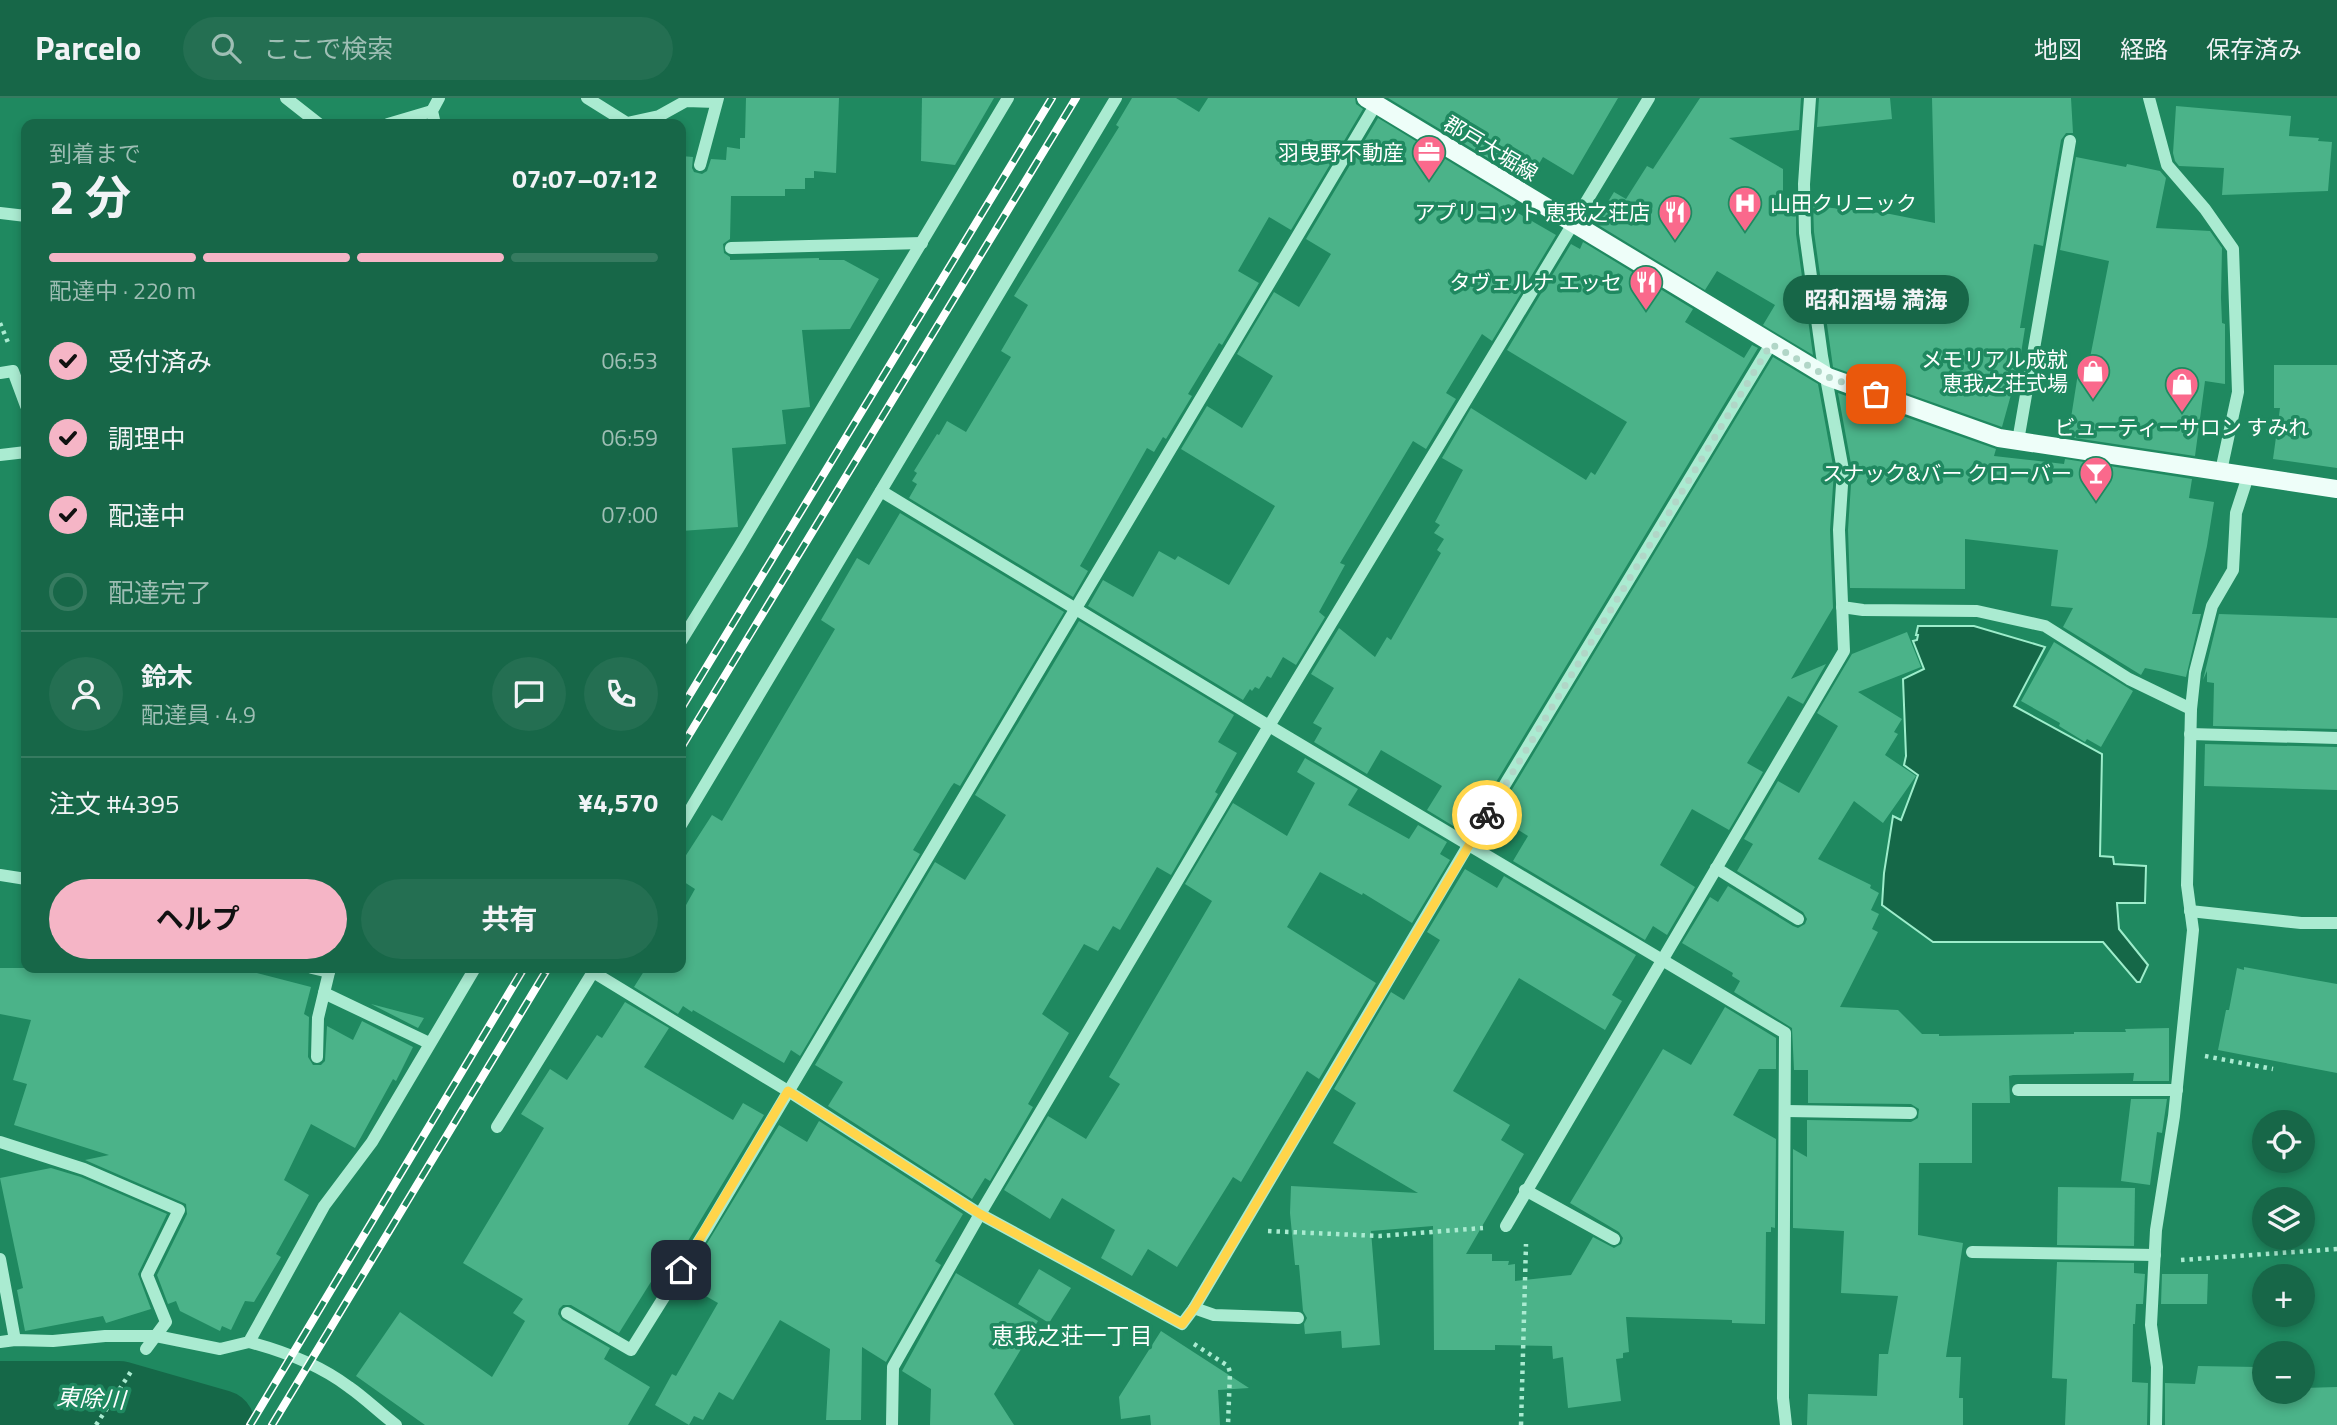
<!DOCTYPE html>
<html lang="ja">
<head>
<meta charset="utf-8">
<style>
  body { margin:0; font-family:"Titillium Web","Noto Sans JP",sans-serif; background:#246f52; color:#f1f3f6; height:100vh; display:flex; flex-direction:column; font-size:26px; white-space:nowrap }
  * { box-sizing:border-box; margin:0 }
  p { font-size:23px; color:#9ebeb4 }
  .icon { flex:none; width:38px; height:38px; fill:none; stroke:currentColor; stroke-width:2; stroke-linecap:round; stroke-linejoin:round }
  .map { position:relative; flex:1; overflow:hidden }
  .drawer { position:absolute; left:21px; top:21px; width:665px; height:854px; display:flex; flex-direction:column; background:#176748; border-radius:14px; box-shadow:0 4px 10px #0003 }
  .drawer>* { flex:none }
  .controls { position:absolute; left:2252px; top:1012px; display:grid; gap:14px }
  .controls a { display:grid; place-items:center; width:63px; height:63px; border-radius:50%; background:#176748; box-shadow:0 4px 10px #0003; font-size:35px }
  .pin { position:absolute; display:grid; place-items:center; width:60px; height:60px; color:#fff; margin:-30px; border-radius:14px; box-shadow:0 4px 10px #0006 }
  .courier { position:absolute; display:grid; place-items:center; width:70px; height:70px; margin:-35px; border:5px solid #ffd54a; border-radius:50%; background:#fff; color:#222; box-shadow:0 2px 9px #0007 }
  .bubble { position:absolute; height:49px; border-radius:24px; background:#176748; box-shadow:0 4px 10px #0003; font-size:23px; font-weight:700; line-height:49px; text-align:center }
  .summary em { font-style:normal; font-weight:700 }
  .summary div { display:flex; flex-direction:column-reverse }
  .summary { display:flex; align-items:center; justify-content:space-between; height:119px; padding:0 28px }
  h1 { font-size:46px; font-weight:700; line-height:52px }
  .bar { display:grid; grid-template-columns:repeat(4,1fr); gap:10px 7px; align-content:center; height:84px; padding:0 28px }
  .bar i { height:9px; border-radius:5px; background:#367b60 }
  .bar .active { background:#f5b5c6 }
  .bar p { grid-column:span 4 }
  .line { display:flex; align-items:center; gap:18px; padding:0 28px; border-top:2px solid #367b60 }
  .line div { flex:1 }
  .round { display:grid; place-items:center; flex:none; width:74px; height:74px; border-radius:37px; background:#246f52 }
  ol { padding:0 28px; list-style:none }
  li { display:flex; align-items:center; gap:21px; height:77px }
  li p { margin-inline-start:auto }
  li .icon { padding:7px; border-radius:50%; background:#f5b5c6; color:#111; stroke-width:4 }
  li:last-child { color:#9ebeb4 }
  li i { width:38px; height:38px; border:4px solid #367b60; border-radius:50% }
  .primary-button { display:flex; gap:14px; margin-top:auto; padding:14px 28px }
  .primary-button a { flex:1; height:80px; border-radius:42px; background:#f5b5c6; color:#111; font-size:28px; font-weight:700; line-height:80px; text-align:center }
  .primary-button a+a { background:#246f52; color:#f1f3f6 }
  header { display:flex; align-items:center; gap:42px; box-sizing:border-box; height:98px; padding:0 35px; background:#176748; border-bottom:2px solid #367b60 }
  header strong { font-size:33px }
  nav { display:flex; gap:38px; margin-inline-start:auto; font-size:24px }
  .search { width:490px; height:63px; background:#246f52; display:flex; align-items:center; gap:18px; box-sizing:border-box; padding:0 24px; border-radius:38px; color:#9ebeb4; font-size:26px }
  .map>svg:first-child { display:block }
</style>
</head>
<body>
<header>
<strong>Parcelo</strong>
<div class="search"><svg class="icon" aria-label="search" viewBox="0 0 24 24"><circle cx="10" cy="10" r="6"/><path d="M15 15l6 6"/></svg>ここで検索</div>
<nav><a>地図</a><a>経路</a><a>保存済み</a></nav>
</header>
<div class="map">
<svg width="2337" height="1327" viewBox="0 0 2337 1327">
  <rect width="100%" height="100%" fill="#1f8960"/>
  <!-- water -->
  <path fill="#156848" stroke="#9dedcb" stroke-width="2" d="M1918 528H1974L2045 549 2014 608 2102 656 2100 758 2113 759 2114 766 2146 768 2145 805H2117L2119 831 2148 867 2140 884H2137L2103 844H1933L1882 807 1884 775 1893 718 1901 722 1918 677 1904 667 1906 658 1903 581 1924 571 1913 543 1917 542 1918 537H1916Z"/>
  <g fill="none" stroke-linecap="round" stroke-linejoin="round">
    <!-- river -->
    <path stroke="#156848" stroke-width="70" d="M0 1298H119L220 1327"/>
  </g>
  <!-- building -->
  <g fill="#4bb389">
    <path d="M746 0H839L836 75 814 73V80H805V91H785V98H731L730 141 723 146 724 155 730 159V162L819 160V162H844L879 181 850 231 802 232 810 309 782 312 786 346 732 350 738 429 681 433V58L693 59 692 70 694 74 702 76 707 73 711 61 726 62 727 49 740 51V40H745Z"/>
    <path d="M922 0H994L955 67 921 63Z"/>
    <path d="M1132 0H1176L1199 14 1208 0H1355L1356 6 1363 11 1291 132 1269 119 1238 173 1259 185 1222 247 1219 245 1188 296 1192 298 1166 341 1163 339 1154 354 1147 350 1080 468 1088 473 1073 499 909 400 917 386 912 383 917 375 914 373 937 336 939 337 947 323 966 334 1011 259 1001 253 1028 207 1014 198 1119 29 1116 27Z"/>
    <path d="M1388 0H1618L1573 77 1543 59 1528 84Z"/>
    <path d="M1700 0H1801L1799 32 1729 40 1783 71V105L1796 106V136L1813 257 1763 227 1775 207 1717 173 1705 192 1595 125 1614 94 1626 101 1647 68 1653 71Z"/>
    <path d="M1819 0H1890L1892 21 1817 29Z"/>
    <path d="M1932 0H2071L2073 35H2066L2061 42 2043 148 2034 146 2020 230H2025L2019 268 2002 329 1833 269 1814 134 1813 108 1890 116 1935 125Z"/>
    <path d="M2176 8 2291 18 2289 38 2319 40 2318 43 2332 44 2328 93 2222 97 2224 70 2179 68 2175 63 2173 55Z"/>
    <path d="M1378 20 1516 104 1511 111 1556 137 1492 243 1482 236 1446 295 1456 301 1426 351 1413 343 1340 465 1345 467 1319 514 1325 519 1296 567 1283 559 1271 580 1267 578 1259 591 1255 589 1252 593 1250 591 1243 602 1088 508 1103 482 1133 499 1159 453 1175 462 1178 458 1229 487 1275 408 1181 351 1207 308 1242 330 1273 278 1237 256 1274 194 1299 209 1331 156 1306 141Z"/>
    <path d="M2076 59 2126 69 2127 66 2160 73 2166 80 2156 130 2210 133 2222 150 2221 200 2222 225 2225 226V286L2205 283 2195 358 2068 339 2079 269 2088 270 2109 163 2060 152Z"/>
    <path d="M1583 144 1693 211 1685 224 1744 260 1752 247 1758 250 1481 709 1471 702 1455 729 1427 712 1442 688 1381 652 1367 676 1314 644 1322 630 1313 625 1334 590 1311 576 1339 530 1375 559 1387 539 1391 542 1441 455 1437 452 1444 441 1434 435 1440 427 1435 424 1463 372 1442 360 1471 310 1586 382 1591 374 1595 377 1627 324 1507 252 1571 146 1580 151Z"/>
    <path d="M1773 259 1818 286 1834 373 1830 432 1833 510 1791 581 1826 566 1803 606 1788 598 1747 665 1763 674 1729 732 1692 711 1660 767 1695 789 1667 837 1653 828 1645 842 1513 763 1528 738 1496 718Z"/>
    <path d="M2274 267H2337V370L2273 361 2280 310H2274Z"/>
    <path d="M1838 295 1996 351 1994 358 2064 366 2065 361 2192 381 2189 400 2214 404 2207 448 2192 516H2201L2186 579 2145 570 2141 577 2063 529 2073 510 2051 508 2058 452 1965 441V491L1850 490 1848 432 1852 371Z"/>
    <path d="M900 415 1064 514 960 688 954 685 951 689 913 752 920 756 800 958 791 952 784 965 693 912 692 914 683 908 678 916 634 889 646 870H681V816L695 791 681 782V765L712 717 722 723 835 531 821 522 857 460 869 467Z"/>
    <path d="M2219 516 2337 520V631L2213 628 2214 585 2207 584V573L2203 582Z"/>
    <path d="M1079 523 1234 617 1218 644 1237 655 1215 694 1218 696 1171 777 1157 769 1120 832 1113 828 1098 853 1084 846 1042 916 1069 935 1028 1006 1033 1009 990 1083 985 1080 972 1101 828 1008 843 984 815 967 935 764 965 782 1006 717 975 697Z"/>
    <path d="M1907 534 1921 569 1858 594 1902 621 1894 634 1898 636 1885 657 1916 678 1883 725 1854 703 1818 761 1871 787 1870 790 1879 795 1871 812 1879 816 1872 831 1878 834 1840 909 1898 912 1922 936H1939V938L2074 936V934H2126L2125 931 2169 930V983H2133L2134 975 2013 977 2009 978 2010 1005H1972V1065H1919L1918 1137 1963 1145 1946 1259H1961L1959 1300H1963V1327H1807L1808 1296 1877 1298 1879 1256H1888L1898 1198 1841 1195 1844 1133 1793 1130V1051L1807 1059V1022L1911 1024 1918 1020 1919 1011 1911 1006 1808 1005V972H1794L1792 930 1734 894 1740 883 1732 878 1733 875 1682 845 1710 799 1718 804 1728 788 1793 828 1798 830 1805 826 1807 821 1803 814 1737 773 1753 746 1744 741 1778 683 1799 695 1838 628 1817 615 1852 556Z"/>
    <path d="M2054 544 2133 593 2101 649 2087 641 2085 644 2059 628 2060 625 2021 603Z"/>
    <path d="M2205 646 2337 649V692L2204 688Z"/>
    <path d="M1305 660 1358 691 1348 707 1409 741 1418 727 1447 744 1440 756 1450 762 1412 825 1363 795 1362 797 1320 774 1287 829 1376 885 1319 981 1307 973 1241 1084 1233 1079 1177 1169 1148 1151 1132 1178 1101 1160 1115 1132 1062 1100 1050 1121 1004 1092 1048 1018 1086 1041 1120 986 1109 979 1212 803 1185 786 1233 705 1287 738 1315 685 1297 674Z"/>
    <path d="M1465 771 1497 790 1504 778 1636 857 1612 897 1622 903 1605 932 1519 880 1453 993 1510 1027 1501 1042 1524 1056 1466 1156H1492V1163H1509L1508 1167 1515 1166V1183L1571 1177 1593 1139 1614 1150 1621 1146 1623 1140 1619 1134 1570 1105 1663 951 1691 967 1725 909 1776 940V971H1759L1733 1017 1776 1041 1775 1130 1771 1129V1134H1766L1765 1226 1732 1225V1222L1626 1219 1629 1254 1623 1255V1260L1616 1261 1621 1303 1568 1310 1563 1259 1553 1261 1552 1248 1495 1247V1252H1434L1433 1128 1371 1133 1380 1247 1342 1250 1341 1233 1305 1236 1304 1226 1307 1220 1303 1213 1299 1167H1295L1290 1115 1291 1088 1418 1095 1333 1045 1356 1005 1334 991 1391 894 1404 902 1440 842 1427 834Z"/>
    <path d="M2244 869 2337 886V975L2218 952 2226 912H2229L2237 870 2244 872Z"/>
    <path d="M0 870H228L242 873V871L311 889 304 916 309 919 308 959 313 967H321L325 963 327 928 353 942 362 923 413 949 396 983 393 981 355 1050 311 1026 284 1082 309 1097 276 1156 281 1159 254 1204 245 1203 231 1232 222 1228 220 1233 180 1213 176 1203 168 1206 157 1177 187 1116 186 1106 85 1062 109 1057 14 1027 27 986 13 982 31 922 0 916Z"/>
    <path d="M625 904 669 930 644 969 733 1022 743 1005 764 1017 668 1176 659 1171 619 1235 571 1207H563L559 1211 558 1216 562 1222 610 1250 604 1261 650 1289 628 1327H425L356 1278 400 1214 492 1279 525 1223 513 1215 523 1201 463 1165 544 1030 521 1016 550 971 567 982 597 937 602 940Z"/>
    <path d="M371 906 424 920 418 930Z"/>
    <path d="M2131 1001H2167L2162 1035 2157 1034 2150 1087 2121 1083Z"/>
    <path d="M819 1023 963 1116 935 1163 941 1167 886 1264 862 1249 861 1322H826L830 1251 780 1222 733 1302 719 1294 703 1322 694 1318 689 1327 655 1307 672 1276 676 1278 718 1205 683 1185 779 1027 807 1044Z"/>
    <path d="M51 1070 81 1079 167 1116 138 1176 151 1211 106 1225 103 1218 25 1233 17 1192 23 1190 0 1080Z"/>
    <path d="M2058 1089 2135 1090 2134 1148 2057 1147Z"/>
    <path d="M2057 1164 2134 1165V1175L2145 1176 2143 1206H2136L2135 1226H2133L2132 1284 2148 1285 2147 1327H2065L2067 1281 2052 1280Z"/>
    <path d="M1039 1171 1071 1190 1049 1225 1018 1206Z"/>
    <path d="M956 1175 1038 1223 994 1296 1014 1327H930L931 1291 902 1273Z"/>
    <path d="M2162 1176H2208L2207 1206H2161Z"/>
    <path d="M1161 1233 1249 1290 1218 1292 1220 1327H1151L1150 1317 1121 1321 1119 1299Z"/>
    <path d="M2198 1268 2257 1269V1290H2264V1293H2303V1290L2337 1289V1327H2165V1285L2195 1286Z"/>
  </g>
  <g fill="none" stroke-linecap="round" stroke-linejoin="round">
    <!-- path -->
    <g stroke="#aaebd1" stroke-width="4.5" stroke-dasharray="3.5 5" stroke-linecap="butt">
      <path d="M0 225 9 247"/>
      <path d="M2205 958 2273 971"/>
      <path d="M1268 1133 1380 1138 1483 1130"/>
      <path d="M2181 1162 2337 1151"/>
      <path d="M1194 1246 1228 1268 1230 1274 1228 1327"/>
      <path d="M96 1327 132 1272"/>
      <path d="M1521 1327 1526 1146"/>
    </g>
    <!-- minor -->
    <g stroke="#aaebd1" stroke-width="12">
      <path d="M286 0 319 26"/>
      <path d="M587 0 627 25 659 18 686 3 716 4"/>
      <path d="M2149 0 2167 67 2205 111 2233 151 2238 294 2221 373"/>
      <path d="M388 26 432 13"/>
      <path d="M435 26 432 13 439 0"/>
      <path d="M700 67 718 0"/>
      <path d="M0 115 26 118"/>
      <path d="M731 150 922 145"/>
      <path d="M0 275 13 273 26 308"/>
      <path d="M2018 343 2070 43"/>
      <path d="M0 357 26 354"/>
      <path d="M881 393 1269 628 1785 935 1783 1300 1786 1327"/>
      <path d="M1842 509 1863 512 1977 513 2045 528 2129 581 2191 611 2187 787 2193 832 2174 1018 2156 1132 2151 1227 2157 1269 2156 1327"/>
      <path d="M681 543 739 449 1008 0"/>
      <path d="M2191 611 2195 574 2212 508 2233 472 2236 415 2248 378"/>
      <path d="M2190 636 2337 640"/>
      <path d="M681 727 1116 0"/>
      <path d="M1716 770 1798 821"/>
      <path d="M0 777 26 781"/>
      <path d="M2190 813 2301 825H2337"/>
      <path d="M312 870 329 874"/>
      <path d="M595 870 593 874 788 993 980 1116 1182 1226 1194 1210 1469 746 1771 246"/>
      <path d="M324 895 429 945"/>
      <path d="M317 959 318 920 330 870"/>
      <path d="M2018 992H2177"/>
      <path d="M1786 1013 1911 1015"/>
      <path d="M497 1029 593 874"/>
      <path d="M0 1044 84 1071 179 1112 147 1177 166 1224 146 1251"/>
      <path d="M1525 1092 1614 1141"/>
      <path d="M1506 1128 1844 553 1839 432 1843 372 1822 258 1805 135 1804 86 1810 0"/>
      <path d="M1972 1154 2155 1157"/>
      <path d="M0 1161 15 1242"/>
      <path d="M1194 1210 1214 1217 1298 1220"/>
      <path d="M567 1215 631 1252 706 1132 1376 6"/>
      <path d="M0 1244 15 1242 53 1243 105 1238H156L220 1251 249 1244 324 1108 372 1044 475 870"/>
      <path d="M249 1244C283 1253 320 1267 349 1289 365 1300 380 1315 396 1327"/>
      <path d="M892 1327 893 1269 980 1116 1269 628 1649 0"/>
    </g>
    <!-- major -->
    <path stroke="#eefef9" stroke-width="18" d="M1366 0 1828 279 1999 340 2337 391"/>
    <defs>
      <g id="rail">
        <path d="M681 611 1052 0"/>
        <path d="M681 650 1076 0"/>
        <path d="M250 1327 524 870"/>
        <path d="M272 1327 548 870"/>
      </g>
    </defs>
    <!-- rail casing -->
    <use href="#rail" stroke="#fff" stroke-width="8"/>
    <!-- rail -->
    <use href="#rail" stroke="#1f8960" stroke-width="5" stroke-dasharray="16" stroke-linecap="butt"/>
  </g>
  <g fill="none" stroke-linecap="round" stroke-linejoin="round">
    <!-- done -->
    <path stroke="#b1d6c7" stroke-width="7" stroke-dasharray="0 12.6" d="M1487 717 1771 246 1828 279 1876 296"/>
    <!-- route -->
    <path stroke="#ffd54a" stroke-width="9" d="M681 1172 788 993 980 1116 1182 1226 1194 1210 1487 717"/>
  </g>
  <!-- icons -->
  <defs>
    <symbol id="office-pin" viewBox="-11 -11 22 30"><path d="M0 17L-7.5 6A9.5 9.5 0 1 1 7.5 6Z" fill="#fa698c" stroke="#1f8960"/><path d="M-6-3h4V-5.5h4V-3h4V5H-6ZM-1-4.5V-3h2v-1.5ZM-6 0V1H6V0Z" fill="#fff"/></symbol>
    <symbol id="hospital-pin" viewBox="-11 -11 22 30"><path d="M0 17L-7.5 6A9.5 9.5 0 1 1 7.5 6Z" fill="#fa698c" stroke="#1f8960"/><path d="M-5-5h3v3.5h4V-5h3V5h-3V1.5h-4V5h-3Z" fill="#fff"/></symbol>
    <symbol id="restaurant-pin" viewBox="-11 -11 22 30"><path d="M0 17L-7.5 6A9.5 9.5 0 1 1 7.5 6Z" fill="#fa698c" stroke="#1f8960"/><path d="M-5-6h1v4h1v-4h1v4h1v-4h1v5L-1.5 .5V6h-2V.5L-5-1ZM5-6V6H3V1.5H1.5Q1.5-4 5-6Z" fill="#fff"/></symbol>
    <symbol id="shop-pin" viewBox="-11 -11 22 30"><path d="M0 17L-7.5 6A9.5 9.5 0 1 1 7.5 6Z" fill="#fa698c" stroke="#1f8960"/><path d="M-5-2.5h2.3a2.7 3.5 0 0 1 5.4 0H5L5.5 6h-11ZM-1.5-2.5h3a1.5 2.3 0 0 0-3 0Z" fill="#fff"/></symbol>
    <symbol id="bar-pin" viewBox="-11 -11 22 30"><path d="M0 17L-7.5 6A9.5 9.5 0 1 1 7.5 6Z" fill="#fa698c" stroke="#1f8960"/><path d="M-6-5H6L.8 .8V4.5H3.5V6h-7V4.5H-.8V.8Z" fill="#fff"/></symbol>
  </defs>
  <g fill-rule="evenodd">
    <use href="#office-pin" x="1410" y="35" width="38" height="52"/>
    <use href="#hospital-pin" x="1726" y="86" width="38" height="52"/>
    <use href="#restaurant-pin" x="1656" y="95" width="38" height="52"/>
    <use href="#restaurant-pin" x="1627" y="165" width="38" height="52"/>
    <use href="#shop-pin" x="2074" y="254" width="38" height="52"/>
    <use href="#shop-pin" x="2163" y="267" width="38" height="52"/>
    <use href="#bar-pin" x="2077" y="356" width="38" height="52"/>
  </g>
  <g text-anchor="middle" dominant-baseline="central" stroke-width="7" stroke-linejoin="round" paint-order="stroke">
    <!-- street labels -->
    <g font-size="21" fill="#fff" stroke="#1f8960">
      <text transform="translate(1491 50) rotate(31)">郡戸大堀線</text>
    </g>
    <!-- poi labels -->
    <g font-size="21" fill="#fff" stroke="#1f8960" text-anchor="end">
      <text x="1404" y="54">羽曳野不動産</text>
      <text x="1770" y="105" text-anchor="start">山田クリニック</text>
      <text x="1650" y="114">アプリコット 恵我之荘店</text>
      <text x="1622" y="184">タヴェルナ エッセ</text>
      <text x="2068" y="261">メモリアル成就<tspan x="2068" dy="24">恵我之荘式場</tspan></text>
      <text x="2182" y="329" text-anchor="middle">ビューティーサロン すみれ</text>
      <text x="2072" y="375">スナック&amp;バー クローバー</text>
    </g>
    <!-- neighbourhood labels -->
    <g font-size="23" fill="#fff" stroke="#1f8960">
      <text x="1072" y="1237">恵我之荘一丁目</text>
    </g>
    <!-- water labels -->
    <g font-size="23" font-style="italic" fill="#fff" stroke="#1f8960">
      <text transform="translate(91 1300) rotate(3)">東除川</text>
    </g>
  </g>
</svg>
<div class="controls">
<a><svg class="icon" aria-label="locate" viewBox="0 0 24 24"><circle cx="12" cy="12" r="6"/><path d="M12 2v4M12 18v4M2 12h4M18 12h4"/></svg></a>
<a><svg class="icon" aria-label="layers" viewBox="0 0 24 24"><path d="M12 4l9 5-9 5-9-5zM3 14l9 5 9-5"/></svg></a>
<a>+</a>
<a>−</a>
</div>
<div class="pin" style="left:1876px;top:296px;background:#ea580c"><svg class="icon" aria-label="bag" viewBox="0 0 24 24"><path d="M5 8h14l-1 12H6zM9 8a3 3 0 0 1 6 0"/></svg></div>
<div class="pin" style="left:681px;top:1172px;background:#1f2937"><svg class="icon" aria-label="home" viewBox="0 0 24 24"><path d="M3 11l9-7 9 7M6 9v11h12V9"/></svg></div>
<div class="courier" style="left:1487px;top:717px"><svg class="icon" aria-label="bike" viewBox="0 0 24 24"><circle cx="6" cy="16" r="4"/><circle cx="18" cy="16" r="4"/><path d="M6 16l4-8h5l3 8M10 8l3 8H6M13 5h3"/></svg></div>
<div class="bubble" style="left:1783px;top:177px;width:186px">昭和酒場 満海</div>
<section class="drawer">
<div class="summary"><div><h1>2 分</h1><p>到着まで</p></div><em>07:07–07:12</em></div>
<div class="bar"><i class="active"></i><i class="active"></i><i class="active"></i><i></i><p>配達中 · 220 m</p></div>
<ol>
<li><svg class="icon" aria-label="check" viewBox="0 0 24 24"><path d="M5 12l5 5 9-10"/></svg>受付済み<p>06:53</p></li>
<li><svg class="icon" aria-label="check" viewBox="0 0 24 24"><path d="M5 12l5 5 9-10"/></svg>調理中<p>06:59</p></li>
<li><svg class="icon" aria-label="check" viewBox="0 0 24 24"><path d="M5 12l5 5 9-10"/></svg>配達中<p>07:00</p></li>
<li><i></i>配達完了</li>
</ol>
<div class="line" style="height:126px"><a class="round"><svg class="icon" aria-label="person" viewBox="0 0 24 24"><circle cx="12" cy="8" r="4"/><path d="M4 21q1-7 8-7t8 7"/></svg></a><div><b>鈴木</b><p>配達員 · 4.9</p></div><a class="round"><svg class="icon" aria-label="chat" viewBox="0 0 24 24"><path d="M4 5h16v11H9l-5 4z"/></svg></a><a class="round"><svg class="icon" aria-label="phone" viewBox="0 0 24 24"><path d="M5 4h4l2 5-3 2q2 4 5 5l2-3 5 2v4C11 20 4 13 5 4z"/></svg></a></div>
<div class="line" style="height:91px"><div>注文 #4395</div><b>¥4,570</b></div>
<div class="primary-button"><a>ヘルプ</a><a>共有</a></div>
</section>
</div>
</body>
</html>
